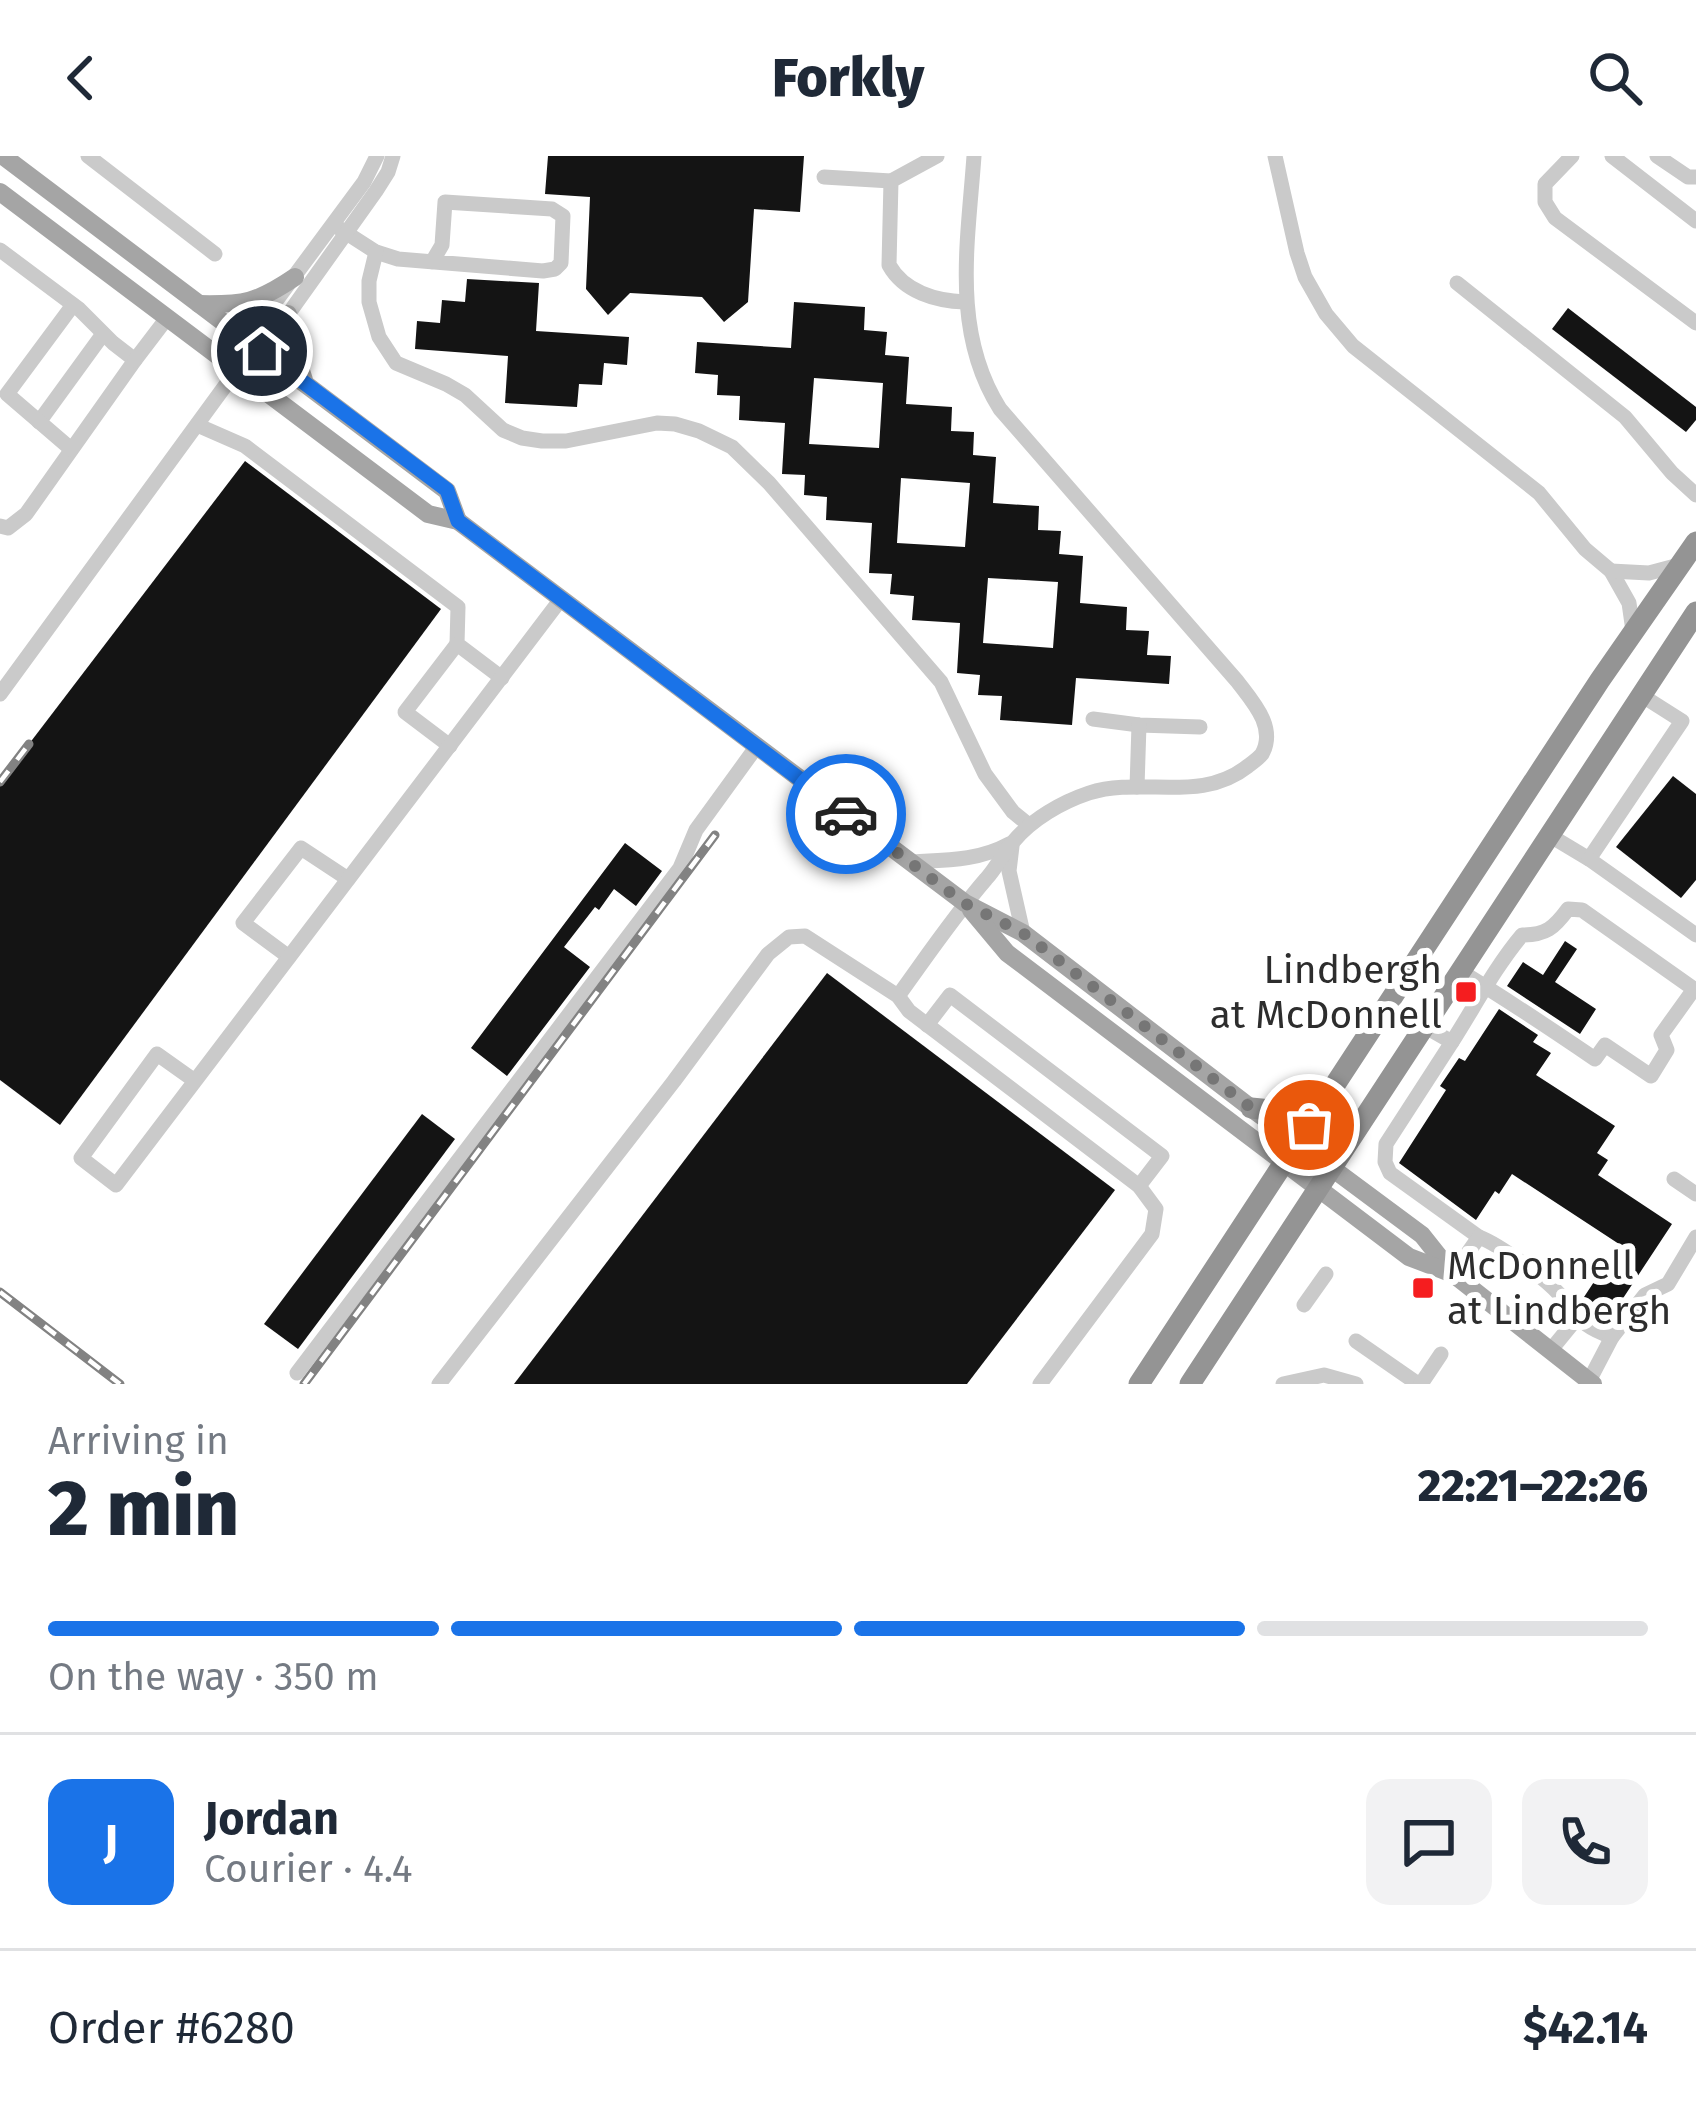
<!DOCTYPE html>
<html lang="en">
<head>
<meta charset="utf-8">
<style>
  body { margin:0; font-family:"Fira Sans",sans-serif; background:#f2f2f3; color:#1f2937; height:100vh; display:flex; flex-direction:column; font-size:45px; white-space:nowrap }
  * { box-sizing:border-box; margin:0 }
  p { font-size:39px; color:#747a83 }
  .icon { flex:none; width:66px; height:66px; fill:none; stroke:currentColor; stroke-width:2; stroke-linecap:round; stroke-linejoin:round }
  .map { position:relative; height:1228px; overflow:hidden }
  .panel { display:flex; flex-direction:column; background:#fff; flex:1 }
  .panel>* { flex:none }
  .pin { position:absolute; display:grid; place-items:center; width:102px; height:102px; color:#fff; margin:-51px; border:6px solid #fff; border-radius:50%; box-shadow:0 3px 12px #0007 }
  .courier { position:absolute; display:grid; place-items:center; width:120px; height:120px; margin:-60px; border:9px solid #1a73e8; border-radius:50%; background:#fff; color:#222; box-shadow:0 3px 15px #0007 }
  .summary em { font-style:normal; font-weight:800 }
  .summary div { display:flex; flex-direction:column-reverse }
  .summary { display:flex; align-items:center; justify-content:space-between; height:204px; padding:0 48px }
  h1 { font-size:78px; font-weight:800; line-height:90px }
  .bar { display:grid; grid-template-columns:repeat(4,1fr); gap:18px 12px; align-content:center; height:144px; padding:0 48px }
  .bar i { height:15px; border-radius:9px; background:#e0e1e3 }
  .bar .on { background:#1a73e8 }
  .bar p { grid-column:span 4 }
  .line { display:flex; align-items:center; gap:30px; padding:0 48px; border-top:3px solid #e0e1e3 }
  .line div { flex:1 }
  .round { display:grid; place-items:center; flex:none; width:126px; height:126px; border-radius:24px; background:#f2f2f3 }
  header { display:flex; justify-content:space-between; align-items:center; height:156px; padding:0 48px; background:#fff; font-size:54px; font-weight:800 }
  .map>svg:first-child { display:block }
</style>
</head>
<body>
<header><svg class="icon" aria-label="back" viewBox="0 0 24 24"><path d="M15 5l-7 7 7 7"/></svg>Forkly<svg class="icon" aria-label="search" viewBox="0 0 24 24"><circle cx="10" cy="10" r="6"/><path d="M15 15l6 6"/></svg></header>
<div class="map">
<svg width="1696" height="1228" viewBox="0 0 1696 1228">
  <rect width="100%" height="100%" fill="#fff"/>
  <!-- building -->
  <g fill="#141414" fill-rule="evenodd">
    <path d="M548 0H804L800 56 754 53 748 146 724 166 702 141 630 137 608 159 586 133 590 41 545 38Z"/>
    <path d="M467 123 539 127 536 175 629 181 627 209 604 207 602 229 579 228 577 251 505 247 508 200 415 193 417 165 440 167 442 144 465 146Z"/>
    <path d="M794 146 865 151 864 174 887 176 885 199 909 201 906 248 952 251 951 275 974 276 973 299 996 301 993 347 1039 350 1038 374 1061 375 1059 398 1083 400 1080 447 1127 451 1126 474 1149 475 1147 499 1171 500 1169 528 1076 522 1072 569 1000 564 1002 540 978 539 980 519 957 517 960 467 912 464 914 440 890 438 892 418 869 417 872 367 826 364 827 341 804 339 805 319 782 318 785 267 739 264 740 240 717 239 718 219 695 217 697 186 791 192ZM814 222 883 227 879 292 809 288ZM901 322 970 327 965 391 897 387ZM988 422 1058 426 1053 492 983 487Z"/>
    <path d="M1568 152 1696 251V264L1686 276 1552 173Z"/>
    <path d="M245 305 441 453 60 969 0 924V626Z"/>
    <path d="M1673 620 1696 638V724L1681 742 1616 691Z"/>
    <path d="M625 687 662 715 636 750 614 733 599 754 595 751 564 791 590 811 507 920 471 892Z"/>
    <path d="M1565 785 1577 793 1555 826 1596 853 1580 878 1507 830 1523 806 1543 819Z"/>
    <path d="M827 817 1115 1034 967 1228H514Z"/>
    <path d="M1499 853 1538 879 1533 886 1551 897 1536 919 1615 970 1597 997 1608 1004 1598 1019 1672 1068 1612 1159 1584 1141 1619 1088 1512 1018 1499 1038 1495 1035 1476 1064 1399 1007 1446 934 1440 930 1459 902 1465 905Z"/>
    <path d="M422 958 455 983 298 1193 264 1168Z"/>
  </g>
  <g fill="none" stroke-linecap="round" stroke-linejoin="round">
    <!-- minor -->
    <g stroke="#cacaca" stroke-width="15">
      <path d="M88 0 215 98"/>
      <path d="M937 0 891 25 889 109C904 136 936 145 965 146"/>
      <path d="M1275 0 1297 97 1305 121 1326 158 1353 190 1539 337 1585 393 1611 415 1629 447 1633 475"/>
      <path d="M1572 0 1545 28V46L1555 62 1696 167"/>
      <path d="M1612 0 1696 65"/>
      <path d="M1657 0 1688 21H1696"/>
      <path d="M824 21 891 25"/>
      <path d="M334 69 376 96 398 103 543 115 555 113 561 107 563 60 552 53 445 46 442 89 432 106"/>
      <path d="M0 94 79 153 113 187 135 204 26 358 8 372 0 370"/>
      <path d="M376 96 369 125V146L379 181 396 207 446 228 465 239 503 274 522 282 542 285H566L657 267 675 268 699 275 732 291 769 327 941 526 985 618 1013 656 1029 669"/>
      <path d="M1457 127 1625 261 1672 317 1696 339"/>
      <path d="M253 202 262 195 376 35 388 16 393 0"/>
      <path d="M135 204 167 162"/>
      <path d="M39 266 103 178"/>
      <path d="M197 269 245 290 458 451 457 488 502 522"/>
      <path d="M71 293 7 238 73 149"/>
      <path d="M1611 415 1649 417 1679 409"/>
      <path d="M0 538 236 215 247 184 364 26 377 0"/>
      <path d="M1093 563 1139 569 1200 571"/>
      <path d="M450 590 405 556 457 488"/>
      <path d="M1137 631 1139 569"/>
      <path d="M1549 679 1589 703 1682 565 1641 539"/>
      <path d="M1012 690 1009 715 1023 777"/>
      <path d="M1589 703 1696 779"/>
      <path d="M910 706C945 704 978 705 1009 688"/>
      <path d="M289 801 243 767 301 692 348 723"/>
      <path d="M898 840C927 800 954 760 986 723 997 711 1003 697 1013 686 1032 663 1062 646 1089 637 1143 620 1200 648 1248 610 1252 607 1259 602 1262 598 1277 571 1252 545 1237 525L1000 253C951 176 968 86 974 0"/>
      <path d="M927 869 950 839 1162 1000 1139 1030"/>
      <path d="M1424 870 1452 886C1475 850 1495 811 1522 779 1546 779 1554 772 1568 753L1582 754 1694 833 1661 879 1667 894 1651 920 1605 889 1595 903C1551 873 1506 843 1460 815"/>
      <path d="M1452 886 1386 988 1385 1006 1390 1017 1479 1081"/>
      <path d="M195 925 157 898 81 1002 116 1029 561 443"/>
      <path d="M1674 1023 1696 1038"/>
      <path d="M1453 1118 1479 1081C1500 1089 1545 1122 1560 1139 1582 1163 1579 1169 1612 1181L1645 1139 1668 1128 1696 1081"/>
      <path d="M1304 1149 1326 1118"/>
      <path d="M1356 1185 1418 1228"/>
      <path d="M1550 1195 1577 1162"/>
      <path d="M297 1217 680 712 696 674 757 590"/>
      <path d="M1589 1225 1612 1181"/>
      <path d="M439 1228 674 925 768 798 789 781 805 780 898 840 909 855 1139 1030 1156 1053 1152 1078 1040 1228"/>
      <path d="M1283 1228 1324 1219 1356 1228"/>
      <path d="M1421 1228 1441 1198"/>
    </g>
    <!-- major -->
    <g stroke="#a5a5a5" stroke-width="18">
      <path d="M3 0 447 335 458 365"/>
      <path d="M0 36 428 358 458 365 965 747 1023 777 1251 952 1422 1079 1453 1118 1593 1228"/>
      <path d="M199 148C243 149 257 147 295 121"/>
      <path d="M288 158 293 190 304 224"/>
      <path d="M971 754 1007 797 1409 1101 1448 1116"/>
    </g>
    <!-- highway -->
    <g stroke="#949494" stroke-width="21">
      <path d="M1251 952 1291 956 1324 938"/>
      <path d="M1139 1228 1600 524 1696 386"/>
      <path d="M1190 1228 1696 456"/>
    </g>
    <defs>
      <g id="rail">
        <path d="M0 626 29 588"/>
        <path d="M0 1136 120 1228"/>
        <path d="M304 1228 715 679"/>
      </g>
    </defs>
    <!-- rail casing -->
    <use href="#rail" stroke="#828282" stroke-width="9"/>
    <!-- rail -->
    <use href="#rail" stroke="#fff" stroke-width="4.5" stroke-dasharray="14" stroke-linecap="butt"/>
  </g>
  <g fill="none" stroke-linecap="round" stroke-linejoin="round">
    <!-- done -->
    <path stroke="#767676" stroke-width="12" stroke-dasharray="0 21.6" d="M846 658 964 747 1023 777 1297 987 1309 969"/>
    <!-- route -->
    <path stroke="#1a73e8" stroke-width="15" d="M262 195 447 334 458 365 846 658"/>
  </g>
  <!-- markers -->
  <g fill="#f51d1f" stroke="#fff" stroke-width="4.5">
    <rect x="1454" y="824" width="24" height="24" rx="6"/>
    <rect x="1411" y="1120" width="24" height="24" rx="6"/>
  </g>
  <g text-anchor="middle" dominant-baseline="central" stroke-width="12" stroke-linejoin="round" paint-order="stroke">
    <!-- poi labels -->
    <g font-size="39" fill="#2d2d2d" stroke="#fff" text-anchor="end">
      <text x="1442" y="814">Lindbergh<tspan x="1442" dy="45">at McDonnell</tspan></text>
      <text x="1447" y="1110" text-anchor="start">McDonnell<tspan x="1447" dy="45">at Lindbergh</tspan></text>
    </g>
  </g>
</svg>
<div class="pin" style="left:1309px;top:969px;background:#ea580c"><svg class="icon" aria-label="bag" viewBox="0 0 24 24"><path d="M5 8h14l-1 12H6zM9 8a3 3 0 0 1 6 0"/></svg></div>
<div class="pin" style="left:262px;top:195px;background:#1f2937"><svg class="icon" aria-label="home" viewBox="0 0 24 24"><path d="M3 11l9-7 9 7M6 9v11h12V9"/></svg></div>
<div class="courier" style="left:846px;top:658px"><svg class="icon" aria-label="car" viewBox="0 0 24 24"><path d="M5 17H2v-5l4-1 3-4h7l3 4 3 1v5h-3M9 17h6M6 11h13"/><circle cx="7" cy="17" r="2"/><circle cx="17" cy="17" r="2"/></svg></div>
</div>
<section class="panel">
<div class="summary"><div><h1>2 min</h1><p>Arriving in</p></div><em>22:21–22:26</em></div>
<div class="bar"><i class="on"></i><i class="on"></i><i class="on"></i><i></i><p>On the way · 350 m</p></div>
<div class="line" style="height:216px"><b class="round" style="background:#1a73e8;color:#fff">J</b><div><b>Jordan</b><p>Courier · 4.4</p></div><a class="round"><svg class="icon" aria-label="chat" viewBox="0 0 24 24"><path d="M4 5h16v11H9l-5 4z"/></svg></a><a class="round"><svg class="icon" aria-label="phone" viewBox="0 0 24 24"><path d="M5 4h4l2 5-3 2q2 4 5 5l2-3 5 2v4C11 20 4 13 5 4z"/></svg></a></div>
<div class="line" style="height:156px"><div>Order #6280</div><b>$42.14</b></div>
</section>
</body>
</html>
